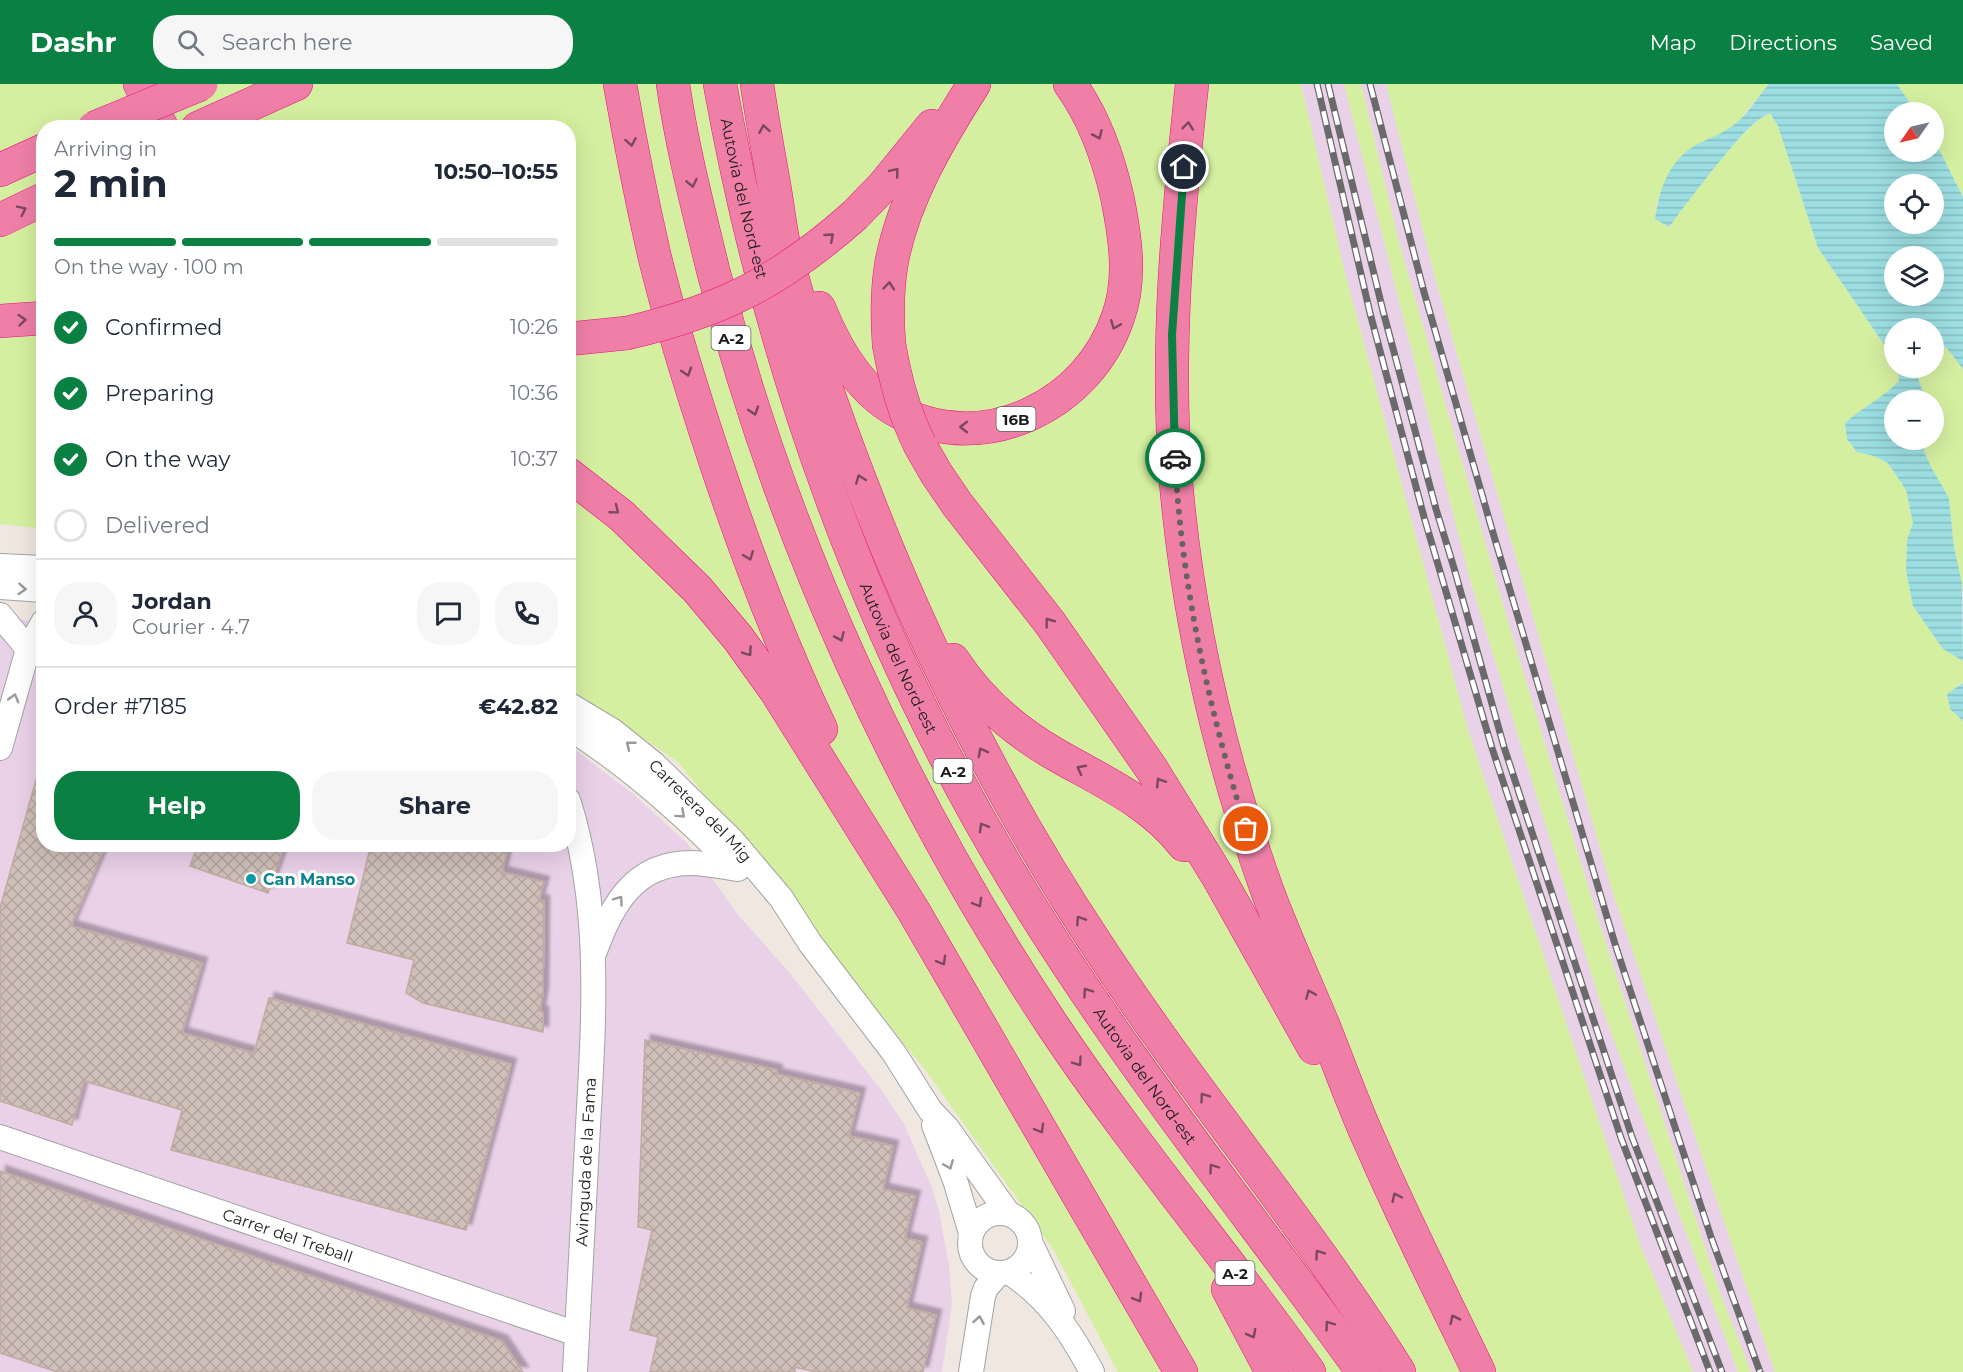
<!DOCTYPE html>
<html lang="en">
<head>
<meta charset="utf-8">
<style>
  body { margin:0; font-family:Montserrat,sans-serif; background:#f6f6f7; color:#1f2937; height:100vh; display:flex; flex-direction:column; font-size:22px; white-space:nowrap }
  * { box-sizing:border-box; margin:0 }
  p { font-size:20px; color:#747a83 }
  .icon { flex:none; width:33px; height:33px; fill:none; stroke:currentColor; stroke-width:2; stroke-linecap:round; stroke-linejoin:round }
  .map { position:relative; flex:1; overflow:hidden }
  .sheet { position:absolute; left:36px; top:36px; width:540px; height:732px; display:flex; flex-direction:column; background:#fff; border-radius:24px; box-shadow:0 6px 24px #0002 }
  .sheet>* { flex:none }
  .needle { width:39px; rotate:236deg }
  .tools { position:absolute; left:1884px; top:18px; display:grid; gap:12px }
  .tools a { display:grid; place-items:center; width:60px; height:60px; border-radius:50%; background:#fff; box-shadow:0 6px 24px #0002; font-size:30px }
  .pin { position:absolute; display:grid; place-items:center; width:51px; height:51px; color:#fff; margin:-26px; border:3px solid #fff; border-radius:50%; box-shadow:0 2px 6px #0007 }
  .courier { position:absolute; display:grid; place-items:center; width:60px; height:60px; margin:-30px; border:4px solid #0b8043; border-radius:50%; background:#fff; color:#222; box-shadow:0 2px 8px #0007 }
  .headline em { font-style:normal; font-weight:700 }
  .headline div { display:flex; flex-direction:column-reverse }
  .headline { display:flex; align-items:center; justify-content:space-between; height:102px; padding:0 18px }
  h1 { font-size:39px; font-weight:700; line-height:45px }
  .bar { display:grid; grid-template-columns:repeat(4,1fr); gap:9px 6px; align-content:center; height:72px; padding:0 18px }
  .bar i { height:8px; border-radius:4px; background:#e0e1e3 }
  .bar .on { background:#0b8043 }
  .bar p { grid-column:span 4 }
  .line { display:flex; align-items:center; gap:15px; padding:0 18px; border-top:2px solid #e0e1e3 }
  .line div { flex:1 }
  .round { display:grid; place-items:center; flex:none; width:63px; height:63px; border-radius:24px; background:#f6f6f7 }
  ol { padding:0 18px; list-style:none }
  li { display:flex; align-items:center; gap:18px; height:66px }
  li p { margin-inline-start:auto }
  li .icon { padding:6px; border-radius:50%; background:#0b8043; color:#fff; stroke-width:4 }
  li:last-child { color:#747a83 }
  li i { width:33px; height:33px; border:3px solid #e0e1e3; border-radius:50% }
  .action { display:flex; gap:12px; margin-top:auto; padding:12px 18px }
  .action a { flex:1; height:69px; border-radius:24px; background:#0b8043; color:#fff; font-size:24px; font-weight:700; line-height:69px; text-align:center }
  .action a+a { background:#f6f6f7; color:#1f2937 }
  header { display:flex; align-items:center; gap:36px; box-sizing:border-box; height:84px; padding:0 30px; background:#0b8043; color:#fff }
  header strong { font-size:28px }
  nav { display:flex; gap:33px; margin-inline-start:auto; font-size:21px }
  .search { width:420px; height:54px; background:#f6f6f7; display:flex; align-items:center; gap:15px; box-sizing:border-box; padding:0 21px; border-radius:24px; color:#747a83; font-size:22px }
  .map>svg:first-child { display:block }
</style>
</head>
<body>
<header>
<strong>Dashr</strong>
<div class="search"><svg class="icon" aria-label="search" viewBox="0 0 24 24"><circle cx="10" cy="10" r="6"/><path d="M15 15l6 6"/></svg>Search here</div>
<nav><a>Map</a><a>Directions</a><a>Saved</a></nav>
</header>
<div class="map">
<svg width="1963" height="1288" viewBox="0 0 1963 1288">
  <defs>
    <pattern id="water-rules" width="6" height="5" patternUnits="userSpaceOnUse" patternTransform="scale(1.5)"><rect width="6" height="5" fill="#9cdee2"/><path d="M0 2.5h6" fill="none" stroke="#86bec1"/></pattern>
    <pattern id="building-cross-hatch" width="8" height="8" patternUnits="userSpaceOnUse" patternTransform="scale(1.5)"><rect width="8" height="8" fill="#cfbfb9"/><path d="M0 0l8 8M0 8l8-8" fill="none" stroke="#b1a49e"/></pattern>
    <filter id="shadow"><feDropShadow dx="5.5" dy="-5.5" stdDeviation="1.5" flood-color="#0004"/></filter>
  </defs>
  <rect width="100%" height="100%" fill="#efe7e0"/>
  <!-- industrial -->
  <g fill="#e9d1e8">
    <path d="M1301 0H1344L1469 492 1602 924 1738 1288H1693L1640 1160 1468 646 1345 189Z"/>
    <path d="M1361 0H1386L1434 190 1613 809 1775 1288H1751L1719 1206 1596 829 1506 531 1399 158Z"/>
    <path d="M0 534 43 538 44 760H568L569 661 633 710 687 759 739 832 788 887 882 1007 904 1040 932 1104 939 1127 949 1181 952 1220 942 1288H0Z"/>
  </g>
  <!-- grass -->
  <g fill="#d5efa0">
    <path d="M0 0H1301L1345 189 1468 646 1640 1160 1693 1288H1118L1053 1165 926 987 678 678 569 604 568 44H44L43 445 0 440Z"/>
    <path d="M1344 0H1361L1399 158 1506 531 1596 829 1719 1206 1751 1288H1738L1602 924 1469 492Z"/>
    <path d="M1386 0H1769L1737 39 1670 87 1657 118 1655 135 1669 143C1687 118 1705 93 1726 69 1740 54 1751 39 1770 29L1778 42 1818 164 1894 275V284H1898L1899 297 1886 310 1872 319 1857 368 1874 372 1888 379 1906 406 1913 440 1907 456 1906 487 1913 522 1943 565 1963 577V599L1959 600 1950 625 1963 637V1288H1775L1613 809 1434 190Z"/>
    <path d="M1897 0H1963V113L1934 55V28H1916Z"/>
    <path d="M1945 262 1963 285V507L1954 463 1949 414 1931 384 1924 367 1925 356H1934V316H1926L1919 297 1917 284H1934V264Z"/>
  </g>
  <!-- water -->
  <g fill="url(#water-rules)" fill-rule="evenodd">
    <path d="M1769 0H1897L1916 28H1894V68H1934V55L1963 113V285L1945 262 1934 264V244H1894V275L1818 164 1778 42 1770 29C1753 37 1742 51 1729 66 1708 91 1688 117 1669 143L1655 135C1659 106 1669 76 1696 61 1709 54 1725 49 1736 39 1749 29 1758 12 1769 0ZM1894 100H1934V140H1894ZM1894 172H1934V212H1894Z"/>
    <path d="M1898 284H1917L1919 297 1926 316H1894V356H1925L1924 367 1931 383 1949 414 1954 463 1962 499 1963 577 1943 565 1913 522 1906 487 1907 456 1913 439 1906 406 1888 379 1874 372 1857 368 1847 355 1845 339C1862 324 1882 314 1899 297Z"/>
    <path d="M1963 599V637L1950 625 1947 610Z"/>
  </g>
  <!-- building -->
  <g fill="url(#building-cross-hatch)" stroke="#c2aaa1" stroke-width="1.5" filter="url(#shadow)">
    <path d="M39 685 44 686V760H106L71 842 202 879 182 949 254 969 269 914 511 980 466 1146 171 1066 182 1026 84 997 72 1041 0 1017V824Z"/>
    <path d="M198 760H285L268 809 190 782Z"/>
    <path d="M371 760H509L502 788 544 798 539 816 544 817 543 909 540 927 543 928V948L423 919 406 909 414 876 347 859Z"/>
    <path d="M645 956 777 986 776 990 860 1009 849 1052 893 1062 883 1105 915 1112 905 1154 922 1158 907 1224 936 1231 923 1288H815L795 1283V1288H650L658 1253 630 1246 652 1146 638 1143Z"/>
    <path d="M0 1087 502 1257 523 1288H57L0 1269Z"/>
  </g>
  <g fill="none" stroke-linecap="round" stroke-linejoin="round">
    <defs>
      <g id="minor">
        <path d="M0 482 44 484"/>
        <path d="M0 503 44 506"/>
        <path d="M0 531 28 565"/>
        <path id="s1" d="M568 620 613 647 654 680 732 756 781 814 810 859 894 969 930 1026 947 1044 1008 1129"/>
        <path d="M568 643C628 681 681 728 730 778"/>
        <path d="M0 664 28 565 44 537"/>
        <path d="M568 716C602 821 594 933 588 1042 584 1124 579 1206 575 1288"/>
        <path d="M595 867C612 820 635 779 691 779 707 779 723 783 738 785"/>
        <path d="M934 1041 955 1096 971 1149"/>
        <path id="s2" d="M0 1053 577 1250"/>
        <circle cx="1000" cy="1159" r="30"/>
        <path d="M1031 1160 1063 1227"/>
        <path d="M1009 1188C1049 1215 1070 1247 1092 1288"/>
        <path d="M971 1288 983 1212 986 1204 999 1189"/>
      </g>
      <g id="highway">
        <path d="M140 0 162 44"/>
        <path d="M620 0C630 57 641 113 654 170 671 240 693 310 716 379 746 469 780 559 821 645"/>
        <path d="M673 0C682 63 698 124 713 186 782 454 900 711 1053 942 1133 1062 1226 1171 1309 1288"/>
        <path id="s3" d="M720 0C770 279 866 549 1012 792 1116 966 1245 1124 1363 1288"/>
        <path d="M757 0C762 34 768 67 774 101 778 123 780 145 785 166 806 249 834 330 865 409 927 569 1004 721 1099 864 1194 1009 1307 1141 1399 1288"/>
        <path d="M1192 0C1178 132 1165 265 1176 398 1188 537 1220 674 1267 806 1284 852 1305 897 1324 943 1340 983 1354 1023 1372 1062 1405 1138 1443 1213 1479 1288"/>
        <path d="M198 44 296 0"/>
        <path d="M0 86 44 66"/>
        <path d="M855 131 884 101 932 42"/>
        <path d="M0 136 44 115"/>
        <path d="M819 224C835 264 861 309 901 329 986 372 1089 320 1118 233 1132 195 1125 151 1117 112 1108 73 1094 33 1070 0"/>
        <path d="M0 237 44 234"/>
        <path d="M568 255 627 249"/>
        <path d="M889 260C887 234 887 208 891 182 902 117 939 55 974 0"/>
        <path d="M920 361 936 389 957 420 1050 539 1151 684 1217 791 1314 964"/>
        <path d="M568 390 622 432 697 505 738 554 776 607 913 826 1181 1288"/>
        <path d="M953 576C979 616 1012 645 1053 669 1099 696 1150 717 1184 761"/>
        <path d="M1228 1205 1272 1288"/>
      </g>
    </defs>
    <!-- minor casing -->
    <use href="#minor" stroke="#a3a3a3" stroke-width="26"/>
    <!-- highway casing -->
    <use href="#highway" stroke="#e91181" stroke-width="34"/>
    <!-- minor -->
    <use href="#minor" stroke="#fff" stroke-width="24"/>
    <!-- highway -->
    <use href="#highway" stroke="#ef7fa7" stroke-width="33"/>
    <defs>
      <g id="rail">
        <path d="M1317 0 1370 229 1424 433 1492 664 1621 1054 1710 1288"/>
        <path d="M1328 0 1383 227 1436 425 1454 484 1504 663 1632 1053 1722 1288"/>
        <path d="M1370 0 1424 208 1491 442 1615 860 1711 1153 1760 1288"/>
      </g>
    </defs>
    <!-- rail casing -->
    <use href="#rail" stroke="#6a6a6a" stroke-width="7"/>
    <!-- rail -->
    <use href="#rail" stroke="#fff" stroke-width="4.5" stroke-dasharray="14" stroke-linecap="butt"/>
    <defs>
      <g id="highway-bridge">
        <path d="M94 44 201 0"/>
        <path d="M627 249C723 227 782 196 855 131"/>
        <path d="M889 260C895 296 904 329 920 361"/>
      </g>
    </defs>
    <!-- highway-bridge casing -->
    <use href="#highway-bridge" stroke="#e91181" stroke-width="34" stroke-linecap="butt"/>
    <!-- highway-bridge -->
    <use href="#highway-bridge" stroke="#ef7fa7" stroke-width="33"/>
  </g>
  <!-- one-way arrows -->
  <defs><path id="oneway-chevron" d="M-2-3.5L2.5 0L-2 3.5" fill="none" stroke-width="1.6" stroke-linecap="round" stroke-linejoin="round" transform="scale(1.5)"/></defs>
  <g stroke="#7b495b">
    <use href="#oneway-chevron" transform="translate(1188 42) rotate(-84)"/>
    <use href="#oneway-chevron" transform="translate(764 45) rotate(-100)"/>
    <use href="#oneway-chevron" transform="translate(1098 51) rotate(66)"/>
    <use href="#oneway-chevron" transform="translate(631 58) rotate(80)"/>
    <use href="#oneway-chevron" transform="translate(895 88) rotate(-50)"/>
    <use href="#oneway-chevron" transform="translate(692 99) rotate(78)"/>
    <use href="#oneway-chevron" transform="translate(22 126) rotate(-26)"/>
    <use href="#oneway-chevron" transform="translate(830 153) rotate(-41)"/>
    <use href="#oneway-chevron" transform="translate(889 202) rotate(-85)"/>
    <use href="#oneway-chevron" transform="translate(22 236) rotate(-5)"/>
    <use href="#oneway-chevron" transform="translate(1115 241) rotate(112)"/>
    <use href="#oneway-chevron" transform="translate(687 288) rotate(72)"/>
    <use href="#oneway-chevron" transform="translate(754 327) rotate(72)"/>
    <use href="#oneway-chevron" transform="translate(964 343) rotate(-180)"/>
    <use href="#oneway-chevron" transform="translate(860 395) rotate(-111)"/>
    <use href="#oneway-chevron" transform="translate(615 426) rotate(39)"/>
    <use href="#oneway-chevron" transform="translate(749 472) rotate(69)"/>
    <use href="#oneway-chevron" transform="translate(1049 538) rotate(-127)"/>
    <use href="#oneway-chevron" transform="translate(840 553) rotate(66)"/>
    <use href="#oneway-chevron" transform="translate(748 568) rotate(55)"/>
    <use href="#oneway-chevron" transform="translate(982 668) rotate(-118)"/>
    <use href="#oneway-chevron" transform="translate(1081 685) rotate(-152)"/>
    <use href="#oneway-chevron" transform="translate(1160 698) rotate(-122)"/>
    <use href="#oneway-chevron" transform="translate(983 743) rotate(-120)"/>
    <use href="#oneway-chevron" transform="translate(978 819) rotate(60)"/>
    <use href="#oneway-chevron" transform="translate(1080 836) rotate(-123)"/>
    <use href="#oneway-chevron" transform="translate(942 877) rotate(60)"/>
    <use href="#oneway-chevron" transform="translate(1087 908) rotate(-125)"/>
    <use href="#oneway-chevron" transform="translate(1310 910) rotate(-113)"/>
    <use href="#oneway-chevron" transform="translate(1078 978) rotate(55)"/>
    <use href="#oneway-chevron" transform="translate(1204 1013) rotate(-126)"/>
    <use href="#oneway-chevron" transform="translate(1040 1045) rotate(60)"/>
    <use href="#oneway-chevron" transform="translate(1213 1084) rotate(-126)"/>
    <use href="#oneway-chevron" transform="translate(1396 1113) rotate(-115)"/>
    <use href="#oneway-chevron" transform="translate(1319 1170) rotate(-125)"/>
    <use href="#oneway-chevron" transform="translate(1138 1214) rotate(60)"/>
    <use href="#oneway-chevron" transform="translate(1454 1235) rotate(-116)"/>
    <use href="#oneway-chevron" transform="translate(1329 1241) rotate(-126)"/>
    <use href="#oneway-chevron" transform="translate(1252 1250) rotate(62)"/>
  </g>
  <g stroke="#999">
    <use href="#oneway-chevron" transform="translate(22 505) rotate(4)"/>
    <use href="#oneway-chevron" transform="translate(14 614) rotate(-74)"/>
    <use href="#oneway-chevron" transform="translate(630 661) rotate(-141)"/>
    <use href="#oneway-chevron" transform="translate(681 730) rotate(42)"/>
    <use href="#oneway-chevron" transform="translate(619 816) rotate(-54)"/>
    <use href="#oneway-chevron" transform="translate(949 1081) rotate(68)"/>
    <use href="#oneway-chevron" transform="translate(979 1236) rotate(-80)"/>
  </g>
  <g fill="none" stroke-linecap="round" stroke-linejoin="round">
    <!-- done -->
    <path stroke="#666361" stroke-width="6" stroke-dasharray="0 10.8" d="M1175 374C1181 500 1209 625 1246 745"/>
    <!-- route -->
    <path stroke="#0b8043" stroke-width="8" d="M1175 374 1172 251 1184 83"/>
  </g>
  <!-- markers -->
  <circle fill="#0f9aa8" stroke="#fff" stroke-width="2" cx="251" cy="795" r="6"/>
  <g text-anchor="middle" dominant-baseline="central" stroke-width="6" stroke-linejoin="round" paint-order="stroke">
    <!-- shield labels -->
    <g fill="#fff" stroke="#606060" stroke-width="1.5">
      <rect x="711.5" y="242" width="39" height="24" rx="4.5"/>
      <rect x="996.5" y="323" width="39" height="24" rx="4.5"/>
      <rect x="933.5" y="675" width="39" height="24" rx="4.5"/>
      <rect x="1215.5" y="1177" width="39" height="24" rx="4.5"/>
    </g>
    <g font-size="15" font-weight="bold" fill="#1c1c1c">
      <text x="731" y="254">A-2</text>
      <text x="1016" y="335">16B</text>
      <text x="953" y="687">A-2</text>
      <text x="1235" y="1189">A-2</text>
    </g>
    <!-- street labels -->
    <g font-size="16" fill="#1c1c1c" stroke="#fff">
      <text stroke="none"><textPath href="#s3" startOffset="117">Autovia del Nord-est</textPath></text>
      <text stroke="none"><textPath href="#s3" startOffset="603">Autovia del Nord-est</textPath></text>
      <text stroke="none"><textPath href="#s1" startOffset="171">Carretera del Mig</textPath></text>
      <text stroke="none"><textPath href="#s3" startOffset="1089">Autovia del Nord-est</textPath></text>
      <text transform="translate(586 1078) rotate(-87)">Avinguda de la Fama</text>
      <text stroke="none"><textPath href="#s2" startOffset="304">Carrer del Treball</textPath></text>
    </g>
    <!-- culture labels -->
    <g font-size="16" font-weight="bold" fill="#0d838f" stroke="#fff" text-anchor="start">
      <text x="263" y="795">Can Manso</text>
    </g>
  </g>
</svg>
<div class="tools">
<a><svg class="needle" viewBox="-14 -14 28 28"><path d="M0-13l5 13h-10z" fill="#e53935"/><path d="M0 13l5-13h-10z" fill="#747a83"/></svg></a>
<a><svg class="icon" aria-label="locate" viewBox="0 0 24 24"><circle cx="12" cy="12" r="6"/><path d="M12 2v4M12 18v4M2 12h4M18 12h4"/></svg></a>
<a><svg class="icon" aria-label="layers" viewBox="0 0 24 24"><path d="M12 4l9 5-9 5-9-5zM3 14l9 5 9-5"/></svg></a>
<a>+</a>
<a>−</a>
</div>
<div class="pin" style="left:1246px;top:745px;background:#ea580c"><svg class="icon" aria-label="bag" viewBox="0 0 24 24"><path d="M5 8h14l-1 12H6zM9 8a3 3 0 0 1 6 0"/></svg></div>
<div class="pin" style="left:1184px;top:83px;background:#1f2937"><svg class="icon" aria-label="home" viewBox="0 0 24 24"><path d="M3 11l9-7 9 7M6 9v11h12V9"/></svg></div>
<div class="courier" style="left:1175px;top:374px"><svg class="icon" aria-label="car" viewBox="0 0 24 24"><path d="M5 17H2v-5l4-1 3-4h7l3 4 3 1v5h-3M9 17h6M6 11h13"/><circle cx="7" cy="17" r="2"/><circle cx="17" cy="17" r="2"/></svg></div>
<section class="sheet">
<div class="headline"><div><h1>2 min</h1><p>Arriving in</p></div><em>10:50–10:55</em></div>
<div class="bar"><i class="on"></i><i class="on"></i><i class="on"></i><i></i><p>On the way · 100 m</p></div>
<ol>
<li><svg class="icon" aria-label="check" viewBox="0 0 24 24"><path d="M5 12l5 5 9-10"/></svg>Confirmed<p>10:26</p></li>
<li><svg class="icon" aria-label="check" viewBox="0 0 24 24"><path d="M5 12l5 5 9-10"/></svg>Preparing<p>10:36</p></li>
<li><svg class="icon" aria-label="check" viewBox="0 0 24 24"><path d="M5 12l5 5 9-10"/></svg>On the way<p>10:37</p></li>
<li><i></i>Delivered</li>
</ol>
<div class="line" style="height:108px"><a class="round"><svg class="icon" aria-label="person" viewBox="0 0 24 24"><circle cx="12" cy="8" r="4"/><path d="M4 21q1-7 8-7t8 7"/></svg></a><div><b>Jordan</b><p>Courier · 4.7</p></div><a class="round"><svg class="icon" aria-label="chat" viewBox="0 0 24 24"><path d="M4 5h16v11H9l-5 4z"/></svg></a><a class="round"><svg class="icon" aria-label="phone" viewBox="0 0 24 24"><path d="M5 4h4l2 5-3 2q2 4 5 5l2-3 5 2v4C11 20 4 13 5 4z"/></svg></a></div>
<div class="line" style="height:78px"><div>Order #7185</div><b>€42.82</b></div>
<div class="action"><a>Help</a><a>Share</a></div>
</section>
</div>
</body>
</html>
